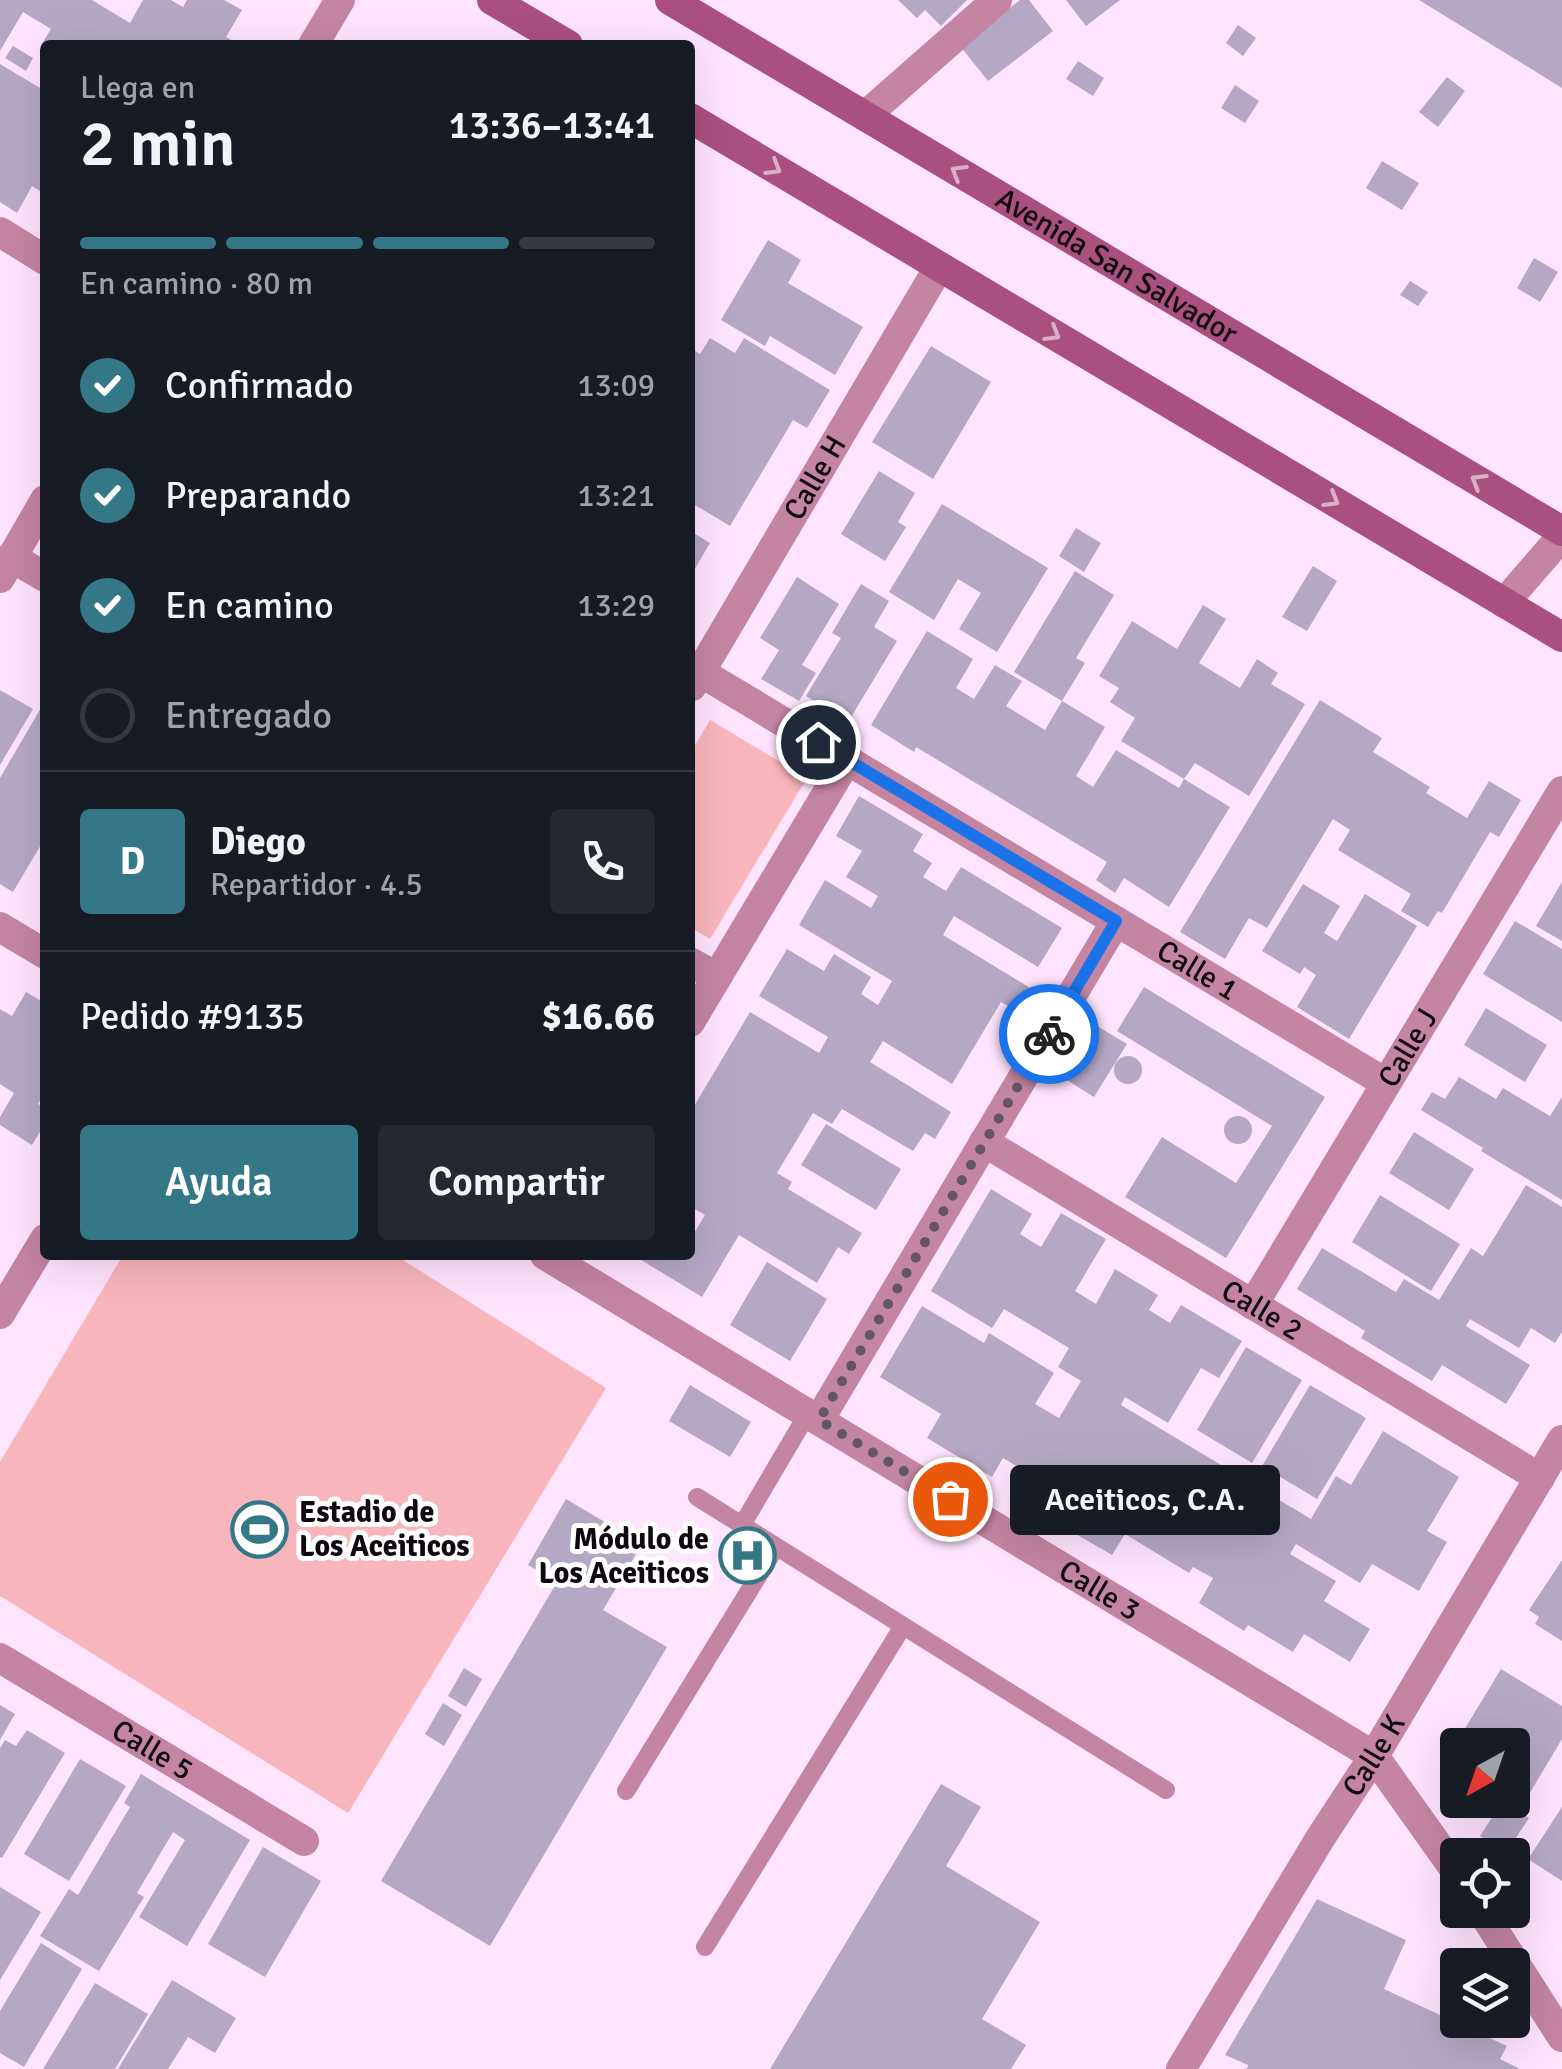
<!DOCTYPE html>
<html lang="es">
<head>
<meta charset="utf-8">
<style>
  body { margin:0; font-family:Signika,sans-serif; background:#242831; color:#f1f3f6; height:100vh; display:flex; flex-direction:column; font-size:38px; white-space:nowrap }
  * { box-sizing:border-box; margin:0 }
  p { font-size:32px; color:#9ea1a6 }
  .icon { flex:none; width:55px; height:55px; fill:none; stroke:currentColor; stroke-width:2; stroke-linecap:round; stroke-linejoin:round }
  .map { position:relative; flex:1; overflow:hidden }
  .sheet { position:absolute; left:40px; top:40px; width:655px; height:1220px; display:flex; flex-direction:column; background:#171b24; border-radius:10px; box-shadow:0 10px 40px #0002 }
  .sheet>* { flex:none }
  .needle { width:65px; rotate:220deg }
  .fabs { position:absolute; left:1440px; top:1728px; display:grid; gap:20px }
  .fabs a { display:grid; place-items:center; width:90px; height:90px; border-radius:10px; background:#171b24; box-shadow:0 10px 40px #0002; font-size:50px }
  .pin { position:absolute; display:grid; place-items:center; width:85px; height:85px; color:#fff; margin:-42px; border:5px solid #fff; border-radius:50%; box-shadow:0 2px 10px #0007 }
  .courier { position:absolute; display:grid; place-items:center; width:100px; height:100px; margin:-50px; border:8px solid #1a73e8; border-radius:50%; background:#fff; color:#222; box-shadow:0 2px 12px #0007 }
  .bubble { position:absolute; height:70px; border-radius:10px; background:#171b24; box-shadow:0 10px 40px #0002; font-size:32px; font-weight:600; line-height:70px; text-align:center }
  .head em { font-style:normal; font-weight:600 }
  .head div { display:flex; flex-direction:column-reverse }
  .head { display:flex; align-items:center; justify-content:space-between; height:170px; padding:0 40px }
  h1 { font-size:65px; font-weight:600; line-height:75px }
  .bar { display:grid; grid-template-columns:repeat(4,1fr); gap:15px 10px; align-content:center; height:120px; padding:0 40px }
  .bar i { height:12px; border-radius:8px; background:#363941 }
  .bar .on { background:#347888 }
  .bar p { grid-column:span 4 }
  .line { display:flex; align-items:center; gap:25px; padding:0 40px; border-top:2px solid #363941 }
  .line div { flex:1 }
  .round { display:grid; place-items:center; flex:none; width:105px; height:105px; border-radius:10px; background:#242831 }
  ol { padding:0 40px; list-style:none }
  li { display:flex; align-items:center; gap:30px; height:110px }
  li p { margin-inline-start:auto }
  li .icon { padding:10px; border-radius:50%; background:#347888; color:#fff; stroke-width:4 }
  li:last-child { color:#9ea1a6 }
  li i { width:55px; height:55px; border:5px solid #363941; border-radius:50% }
  .action { display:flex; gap:20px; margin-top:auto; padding:20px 40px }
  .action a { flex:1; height:115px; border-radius:10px; background:#347888; color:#fff; font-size:40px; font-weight:600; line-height:115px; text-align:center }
  .action a+a { background:#242831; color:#f1f3f6 }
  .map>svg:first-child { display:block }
</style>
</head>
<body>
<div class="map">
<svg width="1562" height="2069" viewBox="0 0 1562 2069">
  <rect width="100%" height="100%" fill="#ffe4fd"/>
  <!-- green -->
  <g fill="#f8b6bc">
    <path d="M710 720 807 778 710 939 690 927V754Z"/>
    <path d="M123 1255H395L606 1388 348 1813 0 1596V1462Z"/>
  </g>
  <!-- building -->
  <g fill="#b5a8c5">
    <path d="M0 0H92L130 23 143 0H171L183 7 187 0H224L242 10 226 37 240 45H41L51 29 23 12 0 51Z"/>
    <path d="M898 0H967L941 26 925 10 917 18Z"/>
    <path d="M1020 0H1029L1053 31 988 81 960 46Z"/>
    <path d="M1066 0H1120L1086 26Z"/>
    <path d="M1419 0H1562V88Z"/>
    <path d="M1238 25 1256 38 1243 56 1226 43Z"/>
    <path d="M13 46 33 58 26 71 5 58Z"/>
    <path d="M1078 61 1104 78 1093 96 1066 79Z"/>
    <path d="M0 64 45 91V194L32 186 17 213 0 202Z"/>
    <path d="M1447 77 1465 91 1438 127 1419 112Z"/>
    <path d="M1235 85 1259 101 1245 123 1221 108Z"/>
    <path d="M1382 161 1419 183 1402 210 1366 188Z"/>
    <path d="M768 240 801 260 788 283 863 327 835 375 770 336 765 346 721 320Z"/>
    <path d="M1534 258 1558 272 1540 302 1517 288Z"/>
    <path d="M1410 281 1428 292 1418 306 1400 295Z"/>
    <path d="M710 338 735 353 744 338 830 390 807 428 793 420 730 526 690 502V348L700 354Z"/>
    <path d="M931 346 991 382 933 479 872 442Z"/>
    <path d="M879 471 915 493 898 522 906 527 885 561 841 534Z"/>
    <path d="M942 504 1048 568 997 652 959 629 981 593 958 579 934 620 889 592Z"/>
    <path d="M1076 528 1101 543 1084 572 1059 556Z"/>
    <path d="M690 531 710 543 690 577Z"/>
    <path d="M1313 566 1337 581 1307 631 1282 617Z"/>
    <path d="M1075 571 1114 595 1076 658 1085 663 1062 701 1014 672Z"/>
    <path d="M797 577 839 604 802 665 816 673 799 701 761 679 779 650 760 638Z"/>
    <path d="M861 584 889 601 874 627 897 641 848 722 806 696 841 638 832 633Z"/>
    <path d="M1203 605 1226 619 1199 663 1240 688 1257 659 1278 673 1271 684 1305 704 1249 796 1195 763 1184 779 1121 741 1135 718 1110 702 1119 688 1099 676 1132 621 1177 649Z"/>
    <path d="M927 631 973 659 956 688 974 699 995 665 1022 681 1006 706 1045 730 1062 701 1105 727 1076 776 1093 787 1116 750 1179 788 1184 779 1230 807 1169 907 1124 878 1115 893 1096 880 1107 862 916 747 914 752 871 725Z"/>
    <path d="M0 690 33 709 0 765Z"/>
    <path d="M1320 700 1382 738 1373 752 1430 787 1426 793 1467 818 1489 781 1521 800 1499 837 1490 832 1442 913 1438 911 1428 927 1401 911 1411 894 1338 850 1350 830 1333 819 1267 928 1249 918 1225 959 1180 932Z"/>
    <path d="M45 701V795L42 801 45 803V838L13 892 0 884V778Z"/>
    <path d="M859 796 923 834 913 851 932 863 923 877 946 891 961 867 1062 928 1038 967 954 916 943 935 1037 992 1023 1015 1001 1002 952 1084 883 1041 870 1062 951 1112 935 1139 925 1133 913 1151 842 1109 832 1124 813 1113 777 1173 792 1182 788 1189 862 1233 849 1254 838 1247 817 1283 739 1235 702 1297 633 1255H690V1233L693 1235 705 1215 690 1206V1113L750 1012 819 1053 828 1037 759 996 787 949 824 971 834 954 871 977 861 994 878 1005 892 981 799 925 825 880 871 908 878 896 846 877 862 851 836 836Z"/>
    <path d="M1562 882V941L1536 926Z"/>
    <path d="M1303 884 1340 906 1324 933 1337 941 1365 894 1417 926 1349 1039 1297 1007 1316 975 1304 967 1300 974 1262 951Z"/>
    <path d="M1515 921 1562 949V1022L1483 974Z"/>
    <path d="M1144 987 1325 1097 1226 1258 1125 1197 1162 1137 1236 1183 1272 1126 1117 1031Z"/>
    <path d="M26 992 45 1003V1092L38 1104 45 1108V1123L32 1145 0 1125V1117L14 1093 0 1084V1009L12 1016Z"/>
    <path d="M1486 1008 1547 1045 1525 1082 1464 1045Z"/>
    <path d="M1087 1020 1127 1044 1094 1097 1054 1072Z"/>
    <circle cx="1128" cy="1070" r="14"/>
    <path d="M1459 1077 1496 1099 1503 1088 1550 1116 1562 1097V1200L1481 1151 1483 1148 1421 1110 1432 1092 1445 1099Z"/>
    <circle cx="1238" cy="1130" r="14"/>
    <path d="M826 1124 901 1169 876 1210 801 1165Z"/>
    <path d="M1414 1132 1474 1169 1449 1210 1389 1173Z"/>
    <path d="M1526 1185 1562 1207V1332L1555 1343 1531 1328 1519 1348 1470 1319 1466 1326 1530 1365 1506 1404 1442 1365 1432 1381 1361 1338 1365 1331 1297 1289 1322 1248 1396 1292 1404 1279 1439 1300 1471 1248 1483 1256Z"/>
    <path d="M991 1189 1032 1214 1020 1234 1041 1247 1061 1213 1106 1239 1075 1291 1096 1304 1115 1269 1158 1295 1149 1310 1170 1323 1181 1305 1242 1341 1219 1378 1201 1368 1168 1423 1125 1397 1121 1405 1311 1519 1336 1476 1351 1485 1383 1431 1459 1477 1427 1531 1447 1542 1419 1591 1372 1564 1360 1583 1296 1544 1290 1554 1336 1581 1324 1601 1370 1629 1350 1662 1304 1634 1293 1652 1248 1625 1244 1631 1199 1603 1213 1578 1193 1567 1189 1573 1125 1534 1112 1555 1052 1520 1066 1496 1003 1458 992 1477 927 1438 941 1414 880 1377 922 1306 984 1343 989 1333 1054 1373 1035 1404 1059 1418 1081 1381 1058 1367 1069 1348 1004 1309 992 1328 931 1291Z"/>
    <path d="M1380 1195 1460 1244 1431 1291 1352 1242Z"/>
    <path d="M767 1262 827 1299 790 1361 730 1325Z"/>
    <path d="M1246 1347 1302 1380 1252 1463 1197 1430Z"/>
    <path d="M690 1385 751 1422 730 1457 669 1421Z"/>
    <path d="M1310 1385 1366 1418 1317 1499 1262 1466Z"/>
    <path d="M566 1499 642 1544 603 1610 667 1647 490 1946 381 1881 557 1582 528 1565Z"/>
    <path d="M1562 1560V1641L1535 1624 1539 1617 1529 1610Z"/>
    <path d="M464 1668 482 1679 466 1707 448 1696Z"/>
    <path d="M1501 1669 1562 1706V1739L1528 1796 1512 1787V1745H1458V1753L1452 1750Z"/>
    <path d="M443 1703 462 1715 444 1746 425 1734Z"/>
    <path d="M0 1705 15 1714 0 1740Z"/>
    <path d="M27 1730 65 1753 2 1858 0 1857V1748L5 1740 16 1746Z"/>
    <path d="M80 1759 126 1786 69 1881 24 1854Z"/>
    <path d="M141 1774 250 1840 187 1946 139 1917 185 1840 173 1832 137 1893 144 1897 99 1971 40 1936 69 1889 78 1895 130 1807 124 1803Z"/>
    <path d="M941 1784 981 1807 946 1866 1040 1922 982 2019 1026 2045 1011 2069H770Z"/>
    <path d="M1503 1801 1529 1818 1506 1853 1480 1836Z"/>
    <path d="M1562 1807V1881L1528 1859Z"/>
    <path d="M263 1847 321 1881 265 1977 208 1944Z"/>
    <path d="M0 1887 41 1912 0 1980Z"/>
    <path d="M1317 1899 1406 1940 1384 1989 1507 2046 1500 2059 1520 2069H1247L1248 2065 1225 2055Z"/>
    <path d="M41 1943 82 1969 24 2067 0 2053V2011Z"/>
    <path d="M172 1980 236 2018 215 2053 188 2037 168 2069H118Z"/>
    <path d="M95 1983 148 2014 115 2069H43Z"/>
  </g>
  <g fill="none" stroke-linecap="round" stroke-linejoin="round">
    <!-- lane -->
    <g stroke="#c485a2" stroke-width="18">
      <path d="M697 1497 1166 1790"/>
      <path d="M742 1525 808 1413"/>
      <path d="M626 1791 776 1547"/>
      <path d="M705 1947 903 1626"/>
    </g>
    <!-- street -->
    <g stroke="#c485a2" stroke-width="30">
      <path d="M313 45 340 0"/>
      <path d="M865 116 997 0"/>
      <path d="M0 232 45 260"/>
      <path d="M11 557 45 577"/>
      <path d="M0 578 45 500"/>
      <path d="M1504 603 1562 536"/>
      <path id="s1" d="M700 672 1386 1083"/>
      <path id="s2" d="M692 686 939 267"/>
      <path d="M0 927 45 954"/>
      <path d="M690 962 717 977"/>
      <path d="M690 1022 847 760"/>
      <path id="s3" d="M984 1142 1540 1478"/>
      <path id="s4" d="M545 1255 1374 1756 1458 1874"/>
      <path id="s5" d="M1253 1305 1562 791"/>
      <path d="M0 1314 45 1239"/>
      <path d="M819 1420 1116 921"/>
      <path id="s6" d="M0 1658 304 1841"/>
      <path d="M1481 1910 1562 2037"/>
      <path id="s7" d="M1181 2069 1321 1837 1374 1756 1562 1440"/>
    </g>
    <!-- secondary -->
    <g stroke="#aa507e" stroke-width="30">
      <path d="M492 0 568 45"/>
      <path id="s8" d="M670 0 1562 531"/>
      <path d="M690 118 1562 637"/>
    </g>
  </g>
  <!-- one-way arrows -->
  <defs><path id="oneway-chevron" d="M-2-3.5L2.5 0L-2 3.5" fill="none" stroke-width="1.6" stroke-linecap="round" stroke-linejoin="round" transform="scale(2.5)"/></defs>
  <g stroke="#d9b0c5">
    <use href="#oneway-chevron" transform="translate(774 168) rotate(31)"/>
    <use href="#oneway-chevron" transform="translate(958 172) rotate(-149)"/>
    <use href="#oneway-chevron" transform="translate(1053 334) rotate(31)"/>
    <use href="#oneway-chevron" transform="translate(1478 481) rotate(-149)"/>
    <use href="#oneway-chevron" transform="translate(1332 500) rotate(31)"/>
  </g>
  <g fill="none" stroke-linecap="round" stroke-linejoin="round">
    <!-- done -->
    <path stroke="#645563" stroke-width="10" stroke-dasharray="0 18" d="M950 1499 819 1420 1049 1034"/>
    <!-- route -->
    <path stroke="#1a73e8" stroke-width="12" d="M818 742 1116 921 1049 1034"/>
  </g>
  <!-- icons -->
  <defs>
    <symbol id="stadium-ring" viewBox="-11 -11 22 22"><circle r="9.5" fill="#fff" stroke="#347888" stroke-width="1.5"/><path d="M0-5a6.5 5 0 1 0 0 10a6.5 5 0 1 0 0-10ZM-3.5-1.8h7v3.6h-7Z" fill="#347888"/></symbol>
    <symbol id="hospital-ring" viewBox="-11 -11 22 22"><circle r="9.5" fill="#fff" stroke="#347888" stroke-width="1.5"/><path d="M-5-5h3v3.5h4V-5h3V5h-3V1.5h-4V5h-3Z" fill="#347888"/></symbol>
  </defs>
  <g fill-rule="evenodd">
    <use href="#stadium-ring" x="228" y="1498" width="63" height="63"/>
    <use href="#hospital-ring" x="716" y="1524" width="63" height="63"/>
  </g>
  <g text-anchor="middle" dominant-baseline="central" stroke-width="10" stroke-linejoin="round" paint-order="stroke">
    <!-- street labels -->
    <g font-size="30" fill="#100810" stroke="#fff">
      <text stroke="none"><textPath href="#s8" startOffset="520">Avenida San Salvador</textPath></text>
      <text stroke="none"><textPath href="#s2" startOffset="242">Calle H</textPath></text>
      <text stroke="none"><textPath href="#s1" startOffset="580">Calle 1</textPath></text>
      <text stroke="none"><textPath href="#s5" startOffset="300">Calle J</textPath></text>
      <text stroke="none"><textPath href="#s3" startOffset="325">Calle 2</textPath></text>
      <text stroke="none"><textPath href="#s4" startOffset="648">Calle 3</textPath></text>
      <text stroke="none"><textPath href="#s6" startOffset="178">Calle 5</textPath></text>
      <text stroke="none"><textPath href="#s7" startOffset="368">Calle K</textPath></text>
    </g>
    <!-- poi labels -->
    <g font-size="30" font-weight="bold" fill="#100810" stroke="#fff" text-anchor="start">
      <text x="299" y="1512">Estadio de<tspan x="299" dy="34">Los Aceiticos</tspan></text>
      <text x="709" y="1539" text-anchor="end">Módulo de<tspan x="709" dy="34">Los Aceiticos</tspan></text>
    </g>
  </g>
</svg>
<div class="fabs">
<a><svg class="needle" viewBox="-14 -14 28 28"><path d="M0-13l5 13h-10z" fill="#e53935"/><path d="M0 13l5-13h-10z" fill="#9ea1a6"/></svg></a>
<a><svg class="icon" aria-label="locate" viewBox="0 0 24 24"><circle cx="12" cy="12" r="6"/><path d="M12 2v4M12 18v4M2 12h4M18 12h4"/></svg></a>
<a><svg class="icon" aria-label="layers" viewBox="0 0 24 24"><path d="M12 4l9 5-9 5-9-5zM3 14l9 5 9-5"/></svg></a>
</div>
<div class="pin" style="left:950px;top:1499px;background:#ea580c"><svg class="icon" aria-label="bag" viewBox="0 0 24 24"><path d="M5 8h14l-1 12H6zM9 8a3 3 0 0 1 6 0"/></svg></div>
<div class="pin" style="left:818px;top:742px;background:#1f2937"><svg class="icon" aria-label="home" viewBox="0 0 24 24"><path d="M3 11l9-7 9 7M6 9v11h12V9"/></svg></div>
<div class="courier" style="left:1049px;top:1034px"><svg class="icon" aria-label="bike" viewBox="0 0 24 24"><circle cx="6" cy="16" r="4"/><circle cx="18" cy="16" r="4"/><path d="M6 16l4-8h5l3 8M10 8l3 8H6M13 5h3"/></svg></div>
<div class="bubble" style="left:1010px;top:1465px;width:270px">Aceiticos, C.A.</div>
<section class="sheet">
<div class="head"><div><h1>2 min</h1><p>Llega en</p></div><em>13:36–13:41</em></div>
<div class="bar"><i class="on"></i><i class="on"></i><i class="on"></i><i></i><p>En camino · 80 m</p></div>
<ol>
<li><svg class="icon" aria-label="check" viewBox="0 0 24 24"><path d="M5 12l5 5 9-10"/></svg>Confirmado<p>13:09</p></li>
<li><svg class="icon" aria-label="check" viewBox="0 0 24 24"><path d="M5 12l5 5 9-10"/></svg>Preparando<p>13:21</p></li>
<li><svg class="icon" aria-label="check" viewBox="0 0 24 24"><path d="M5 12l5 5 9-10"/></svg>En camino<p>13:29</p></li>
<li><i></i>Entregado</li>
</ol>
<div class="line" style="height:180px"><b class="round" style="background:#347888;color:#fff">D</b><div><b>Diego</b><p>Repartidor · 4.5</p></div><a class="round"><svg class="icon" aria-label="phone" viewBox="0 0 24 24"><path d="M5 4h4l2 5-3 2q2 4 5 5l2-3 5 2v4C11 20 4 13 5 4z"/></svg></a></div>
<div class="line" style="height:130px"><div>Pedido #9135</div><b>$16.66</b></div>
<div class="action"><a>Ayuda</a><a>Compartir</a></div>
</section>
</div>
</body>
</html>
